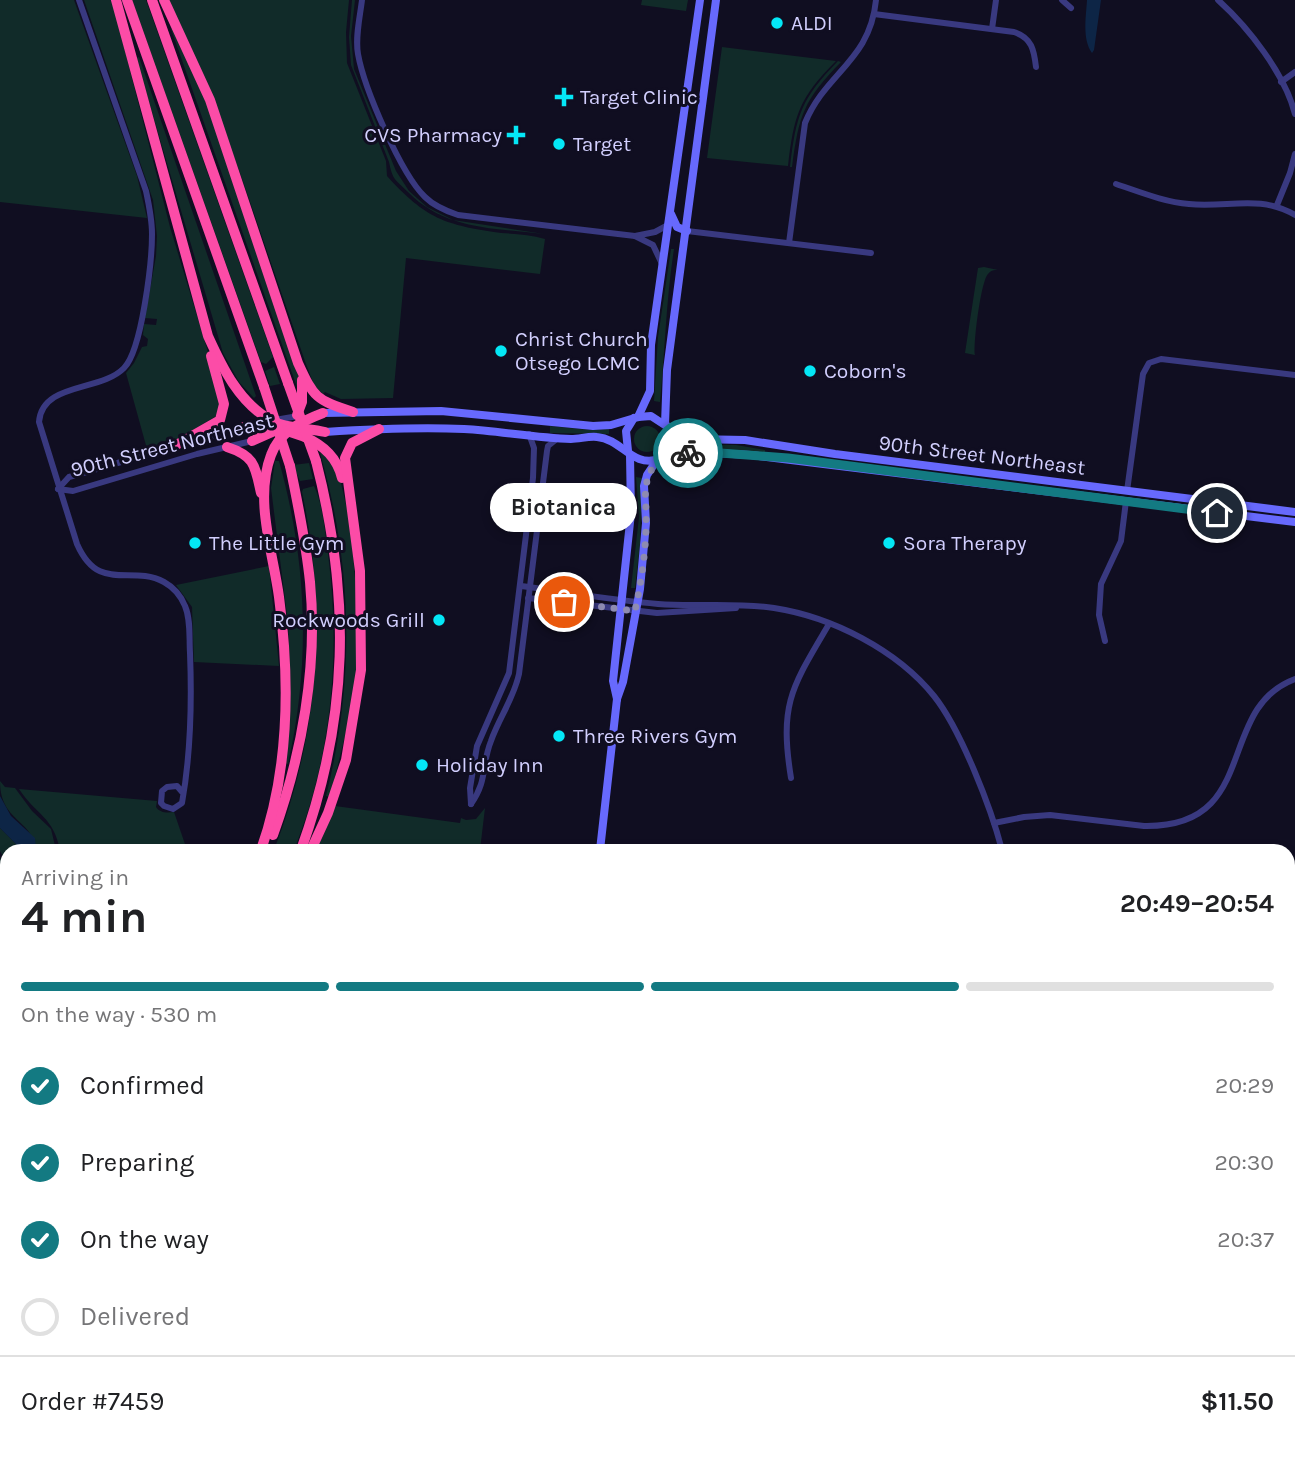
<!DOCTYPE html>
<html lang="en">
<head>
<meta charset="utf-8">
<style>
  body { margin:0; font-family:Karla,sans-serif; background:#f6f6f6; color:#202124; height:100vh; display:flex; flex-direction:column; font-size:26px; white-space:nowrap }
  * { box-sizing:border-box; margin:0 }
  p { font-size:23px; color:#757577 }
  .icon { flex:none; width:38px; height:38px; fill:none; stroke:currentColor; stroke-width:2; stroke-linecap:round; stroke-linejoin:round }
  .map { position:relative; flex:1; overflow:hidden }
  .panel { position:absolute; left:0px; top:844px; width:1295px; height:618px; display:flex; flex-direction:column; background:#fff; border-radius:21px 21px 0 0; box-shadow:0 4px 10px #0003 }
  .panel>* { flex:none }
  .pin { position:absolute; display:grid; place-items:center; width:60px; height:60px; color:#fff; margin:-30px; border:4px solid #fff; border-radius:50%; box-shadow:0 2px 7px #0007 }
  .courier { position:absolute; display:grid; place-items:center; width:70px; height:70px; margin:-35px; border:5px solid #137a82; border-radius:50%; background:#fff; color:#222; box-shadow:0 2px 9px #0007 }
  .bubble { position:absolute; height:49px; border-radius:24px; background:#fff; box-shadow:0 4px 10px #0003; font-size:23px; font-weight:700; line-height:49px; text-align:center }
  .overview em { font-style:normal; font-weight:700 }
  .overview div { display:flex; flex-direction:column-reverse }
  .overview { display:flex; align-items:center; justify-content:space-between; height:119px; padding:0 21px }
  h1 { font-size:46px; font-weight:700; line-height:52px }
  .bar { display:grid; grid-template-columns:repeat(4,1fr); gap:10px 7px; align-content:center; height:84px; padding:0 21px }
  .bar i { height:9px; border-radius:5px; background:#e0e0e0 }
  .bar .current { background:#137a82 }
  .bar p { grid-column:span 4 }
  .line { display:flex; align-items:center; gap:18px; padding:0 21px; border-top:2px solid #e0e0e0 }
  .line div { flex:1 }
  ol { padding:0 21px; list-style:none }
  li { display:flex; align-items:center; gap:21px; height:77px }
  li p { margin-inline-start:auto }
  li .icon { padding:7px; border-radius:50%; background:#137a82; color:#fff; stroke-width:4 }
  li:last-child { color:#757577 }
  li i { width:38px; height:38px; border:4px solid #e0e0e0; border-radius:50% }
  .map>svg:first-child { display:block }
</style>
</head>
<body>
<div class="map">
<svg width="1295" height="1461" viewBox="0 0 1295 1461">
  <rect width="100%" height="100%" fill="#100e21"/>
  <!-- green -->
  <g fill="#112b29">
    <path d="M0 0H74L137 176 147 218 0 202Z"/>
    <path d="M84 0H112L170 227 215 375 221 401 218 415 178 439 147 449 126 373 134 363 142 347 147 346 148 339 143 335 144 324 156 325 157 319 145 318 156 256 157 236 153 200Z"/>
    <path d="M132 0H146L273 357 266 364 261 362Z"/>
    <path d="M167 0H349L346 32 347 63 386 161 387 176C426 219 445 225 501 233 516 234 531 235 545 239L540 274 406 258 393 398 341 399 325 392 323 394 314 385 306 364 240 173 217 112Z"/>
    <path d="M352 0H355L351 36 354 69 396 171 409 191 427 207 453 220 544 234C494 228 445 230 408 192 395 179 393 181 389 162L351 65 349 37Z"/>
    <path d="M642 0H688L686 11 641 5Z"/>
    <path d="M173 28C228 140 262 262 300 381L298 390 171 29Z"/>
    <path d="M722 47 836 61C799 98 794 115 788 166L707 158Z"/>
    <path d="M139 57 256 396 254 398 239 382 223 353 136 58Z"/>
    <path d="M838 61 841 62C804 100 799 114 792 167H790C796 115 801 99 838 61Z"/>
    <path d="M671 249H674C666 300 665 351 660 402L654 401 658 337Z"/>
    <path d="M984 267 998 270C994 270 991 270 988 274 981 281 973 344 975 355L965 353 978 268Z"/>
    <path d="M274 367 280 384 270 386 265 371Z"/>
    <circle cx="647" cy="439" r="13"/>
    <path d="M550 426 590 430 609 429V434L550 433Z"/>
    <path d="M686 444 736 445 765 450V453L685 449Z"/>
    <path d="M320 453 324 454 338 470 350 522 355 578 357 670 354 699 330 797 326 796C355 681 353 567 320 453Z"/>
    <path d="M275 461H279C307 561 311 662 288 764L285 763 290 671 288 623 271 488Z"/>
    <path d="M309 463 313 479 300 481 293 465Z"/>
    <path d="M636 477 642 478 640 544 635 588H631L639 517Z"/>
    <path d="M314 486C323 504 325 533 328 554 341 654 332 756 294 850H274C319 735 328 613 302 492L303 489Z"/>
    <path d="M269 566 279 666 194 662 192 607 176 585Z"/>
    <path d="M0 781 5 787 15 788 32 811 51 829 56 850H36C32 818 0 822 0 781Z"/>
    <path d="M19 789 157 801 156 807C160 813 167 813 174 812L187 850H60C53 816 37 816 19 789Z"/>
    <path d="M335 806 460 823 461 818 466 820 476 819 485 808 480 850H316Z"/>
    <path d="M0 828 22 850H7V864L0 851Z"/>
    <path d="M0 857 7 876V1026L0 998Z"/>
  </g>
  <!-- water -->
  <g fill="#0d2546">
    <path d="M1087 0H1101L1094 50 1092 53C1082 39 1086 17 1087 0Z"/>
    <path d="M0 796 11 816 35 838 36 850H22L0 828Z"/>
    <path d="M0 998 7 1026V1454H173L178 1461H0Z"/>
  </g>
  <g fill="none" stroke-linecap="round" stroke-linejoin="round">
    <!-- minor -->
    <g stroke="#393980" stroke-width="6">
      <path d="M79 0 146 191C149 205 152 219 152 234 152 261 142 350 124 368 101 392 42 382 39 422L77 544C99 594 130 564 164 582 173 587 181 596 185 606 191 620 189 638 190 653 192 704 191 753 182 803L173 809 164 806 161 803 162 791 167 787 177 786 183 793"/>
      <path d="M362 0C360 17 355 37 358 54 364 88 401 174 425 197 434 206 446 211 458 215L635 236"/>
      <path d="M1062 0 1071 8"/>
      <path d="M1218 0C1248 27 1285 74 1295 114"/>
      <path d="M874 14 1014 32C1032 38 1034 50 1036 67"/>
      <path d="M992 29 996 0"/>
      <path d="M1281 82 1295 72"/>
      <path d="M1116 184C1140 192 1164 202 1189 204 1228 208 1259 194 1295 215"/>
      <path d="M1277 205 1290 173 1295 154"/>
      <path d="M687 231 871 253"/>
      <path d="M789 243 805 123C826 72 870 61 876 0"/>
      <path d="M662 264 653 245 635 236 655 232 668 225"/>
      <path d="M275 420 298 416"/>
      <path d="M190 442 247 427"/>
      <path d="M58 489 69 477 173 447"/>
      <path d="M58 489 73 491 197 454 252 441"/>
      <path d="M1127 491 1143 374 1149 363 1161 359 1295 375"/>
      <path d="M521 586C566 592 612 600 658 604 696 607 735 602 774 608 832 617 897 650 934 696 961 730 991 808 1002 850"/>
      <path d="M528 598 657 613 736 608"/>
      <path d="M1105 641 1099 615 1101 584 1121 541 1126 501"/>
      <path d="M791 778C779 703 792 687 829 624"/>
      <path d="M471 804C488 780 481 766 491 741 499 718 514 698 519 674L547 451 548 446 558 438"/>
      <path d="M471 804 470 788 477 746 509 673 533 478 534 448 529 434"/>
      <path d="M994 823 1024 817 1050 815 1144 826C1262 828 1214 709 1295 679"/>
      <path d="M1288 1026 1295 1024"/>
      <path d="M1288 1334 1295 1345"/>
      <path d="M788 1454 792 1461"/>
      <path d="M1115 1454 1122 1461"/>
    </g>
    <!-- secondary -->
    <g stroke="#6769fd" stroke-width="8">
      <path d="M671 214 677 227 687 231"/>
      <path d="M323 413 441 411 593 426 611 425 638 417 651 416 677 433 692 439 745 440 835 454 1295 512"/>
      <path d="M638 417 650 391 651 345 700 0"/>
      <path d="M665 424 667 370 716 0"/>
      <path d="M325 432C372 429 418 427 464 429 500 431 535 438 571 439 580 439 588 436 597 437 622 439 632 468 659 459L668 442 667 426"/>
      <path d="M628 451 626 431 634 418"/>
      <path d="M659 459 695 452 751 455 1295 522"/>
      <path d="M617 699 613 681 631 513 630 455"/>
      <path d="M600 850 617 699 623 682 640 589 646 523 644 486 647 475 657 460"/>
      <path d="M528 1461 529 1454"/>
    </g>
    <!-- motorway -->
    <g stroke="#fc4ca7" stroke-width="10">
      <path d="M116 0 208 336C222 367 239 403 272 421 287 429 309 428 325 432"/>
      <path d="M127 0 264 387"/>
      <path d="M152 0 288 383"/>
      <path d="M164 0 210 100 298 363C314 398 316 400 353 412"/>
      <path d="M297 415 302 402V380"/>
      <path d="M244 427C281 426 332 436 342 478"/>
      <path d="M252 441 279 429"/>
      <path d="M227 447C255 456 255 466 261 493"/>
      <path d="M171 448 220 420 224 404 211 356"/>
      <path d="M273 835C302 755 318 666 310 582 306 543 298 504 290 466"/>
      <path d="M261 850C289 771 290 680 279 597 273 552 254 500 271 455 279 432 302 421 323 413"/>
      <path d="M301 850C349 717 351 597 316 461"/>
      <path d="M311 850 328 813 346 760 361 670 360 571 345 458 352 443 379 429"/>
      <path d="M0 1161 7 1156"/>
      <path d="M0 1194 7 1189"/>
    </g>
    <!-- motorway-bridge -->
    <g stroke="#fc4ca7" stroke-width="10">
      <path d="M288 383 316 461"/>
      <path d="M264 387 290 466"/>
    </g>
  </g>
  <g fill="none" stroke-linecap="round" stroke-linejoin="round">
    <!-- done -->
    <path stroke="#8e8bb1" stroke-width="7" stroke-dasharray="0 12.6" d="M564 602 635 611C641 583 646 552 646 523 647 494 640 487 657 460L688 453"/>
    <!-- route -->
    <path stroke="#137a82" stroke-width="9" d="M688 453H720L788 458 1217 513"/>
  </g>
  <!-- markers -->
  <g fill="#04e7f6" stroke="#100e21" stroke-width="2.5">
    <circle cx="777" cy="23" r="7"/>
    <path d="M560.5 86.5h7v7h7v7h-7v7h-7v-7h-7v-7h7z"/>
    <path d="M512.5 124.5h7v7h7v7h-7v7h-7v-7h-7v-7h7z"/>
    <circle cx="559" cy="144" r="7"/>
    <circle cx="501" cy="351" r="7"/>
    <circle cx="810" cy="371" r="7"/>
    <circle cx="195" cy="543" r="7"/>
    <circle cx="889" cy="543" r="7"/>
    <circle cx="439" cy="620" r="7"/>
    <circle cx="559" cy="736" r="7"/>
    <circle cx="422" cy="765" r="7"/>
  </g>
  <g text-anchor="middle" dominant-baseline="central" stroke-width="6" stroke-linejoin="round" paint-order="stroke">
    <!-- poi labels -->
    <g font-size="21" fill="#d2cffe" stroke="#100e21" text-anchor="start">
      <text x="791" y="23">ALDI</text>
      <text x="580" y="97">Target Clinic</text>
      <text x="502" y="135" text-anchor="end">CVS Pharmacy</text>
      <text x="573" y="144">Target</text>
      <text x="515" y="339">Christ Church<tspan x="515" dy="24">Otsego LCMC</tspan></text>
      <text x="824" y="371">Coborn's</text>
      <text x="209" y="543">The Little Gym</text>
      <text x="903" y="543">Sora Therapy</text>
      <text x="425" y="620" text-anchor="end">Rockwoods Grill</text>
      <text x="573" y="736">Three Rivers Gym</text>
      <text x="436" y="765">Holiday Inn</text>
    </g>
    <!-- street labels -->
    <g font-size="21" fill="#d2cffe" stroke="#100e21">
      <text transform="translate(172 445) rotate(-14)">90th Street Northeast</text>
      <text transform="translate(982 455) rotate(7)">90th Street Northeast</text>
    </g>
  </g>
</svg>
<div class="pin" style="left:564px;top:602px;background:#ea580c"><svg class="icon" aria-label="bag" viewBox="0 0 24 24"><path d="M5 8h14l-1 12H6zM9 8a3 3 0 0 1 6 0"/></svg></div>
<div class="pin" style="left:1217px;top:513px;background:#1f2937"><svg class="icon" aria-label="home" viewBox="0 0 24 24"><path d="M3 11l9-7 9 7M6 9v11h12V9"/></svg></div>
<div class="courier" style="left:688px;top:453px"><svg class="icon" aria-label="bike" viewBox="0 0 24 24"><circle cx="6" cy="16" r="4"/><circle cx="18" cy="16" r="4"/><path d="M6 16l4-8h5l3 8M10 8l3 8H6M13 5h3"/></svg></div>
<div class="bubble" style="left:490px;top:483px;width:147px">Biotanica</div>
<section class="panel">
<div class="overview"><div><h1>4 min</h1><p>Arriving in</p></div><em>20:49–20:54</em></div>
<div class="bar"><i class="current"></i><i class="current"></i><i class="current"></i><i></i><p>On the way · 530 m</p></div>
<ol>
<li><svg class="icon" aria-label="check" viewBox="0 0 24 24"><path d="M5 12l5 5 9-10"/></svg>Confirmed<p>20:29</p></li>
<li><svg class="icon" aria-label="check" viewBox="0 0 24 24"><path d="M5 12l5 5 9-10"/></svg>Preparing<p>20:30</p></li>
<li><svg class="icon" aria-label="check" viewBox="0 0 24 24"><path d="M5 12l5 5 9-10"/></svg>On the way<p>20:37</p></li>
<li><i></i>Delivered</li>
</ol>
<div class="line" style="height:91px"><div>Order #7459</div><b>$11.50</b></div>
</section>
</div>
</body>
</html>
